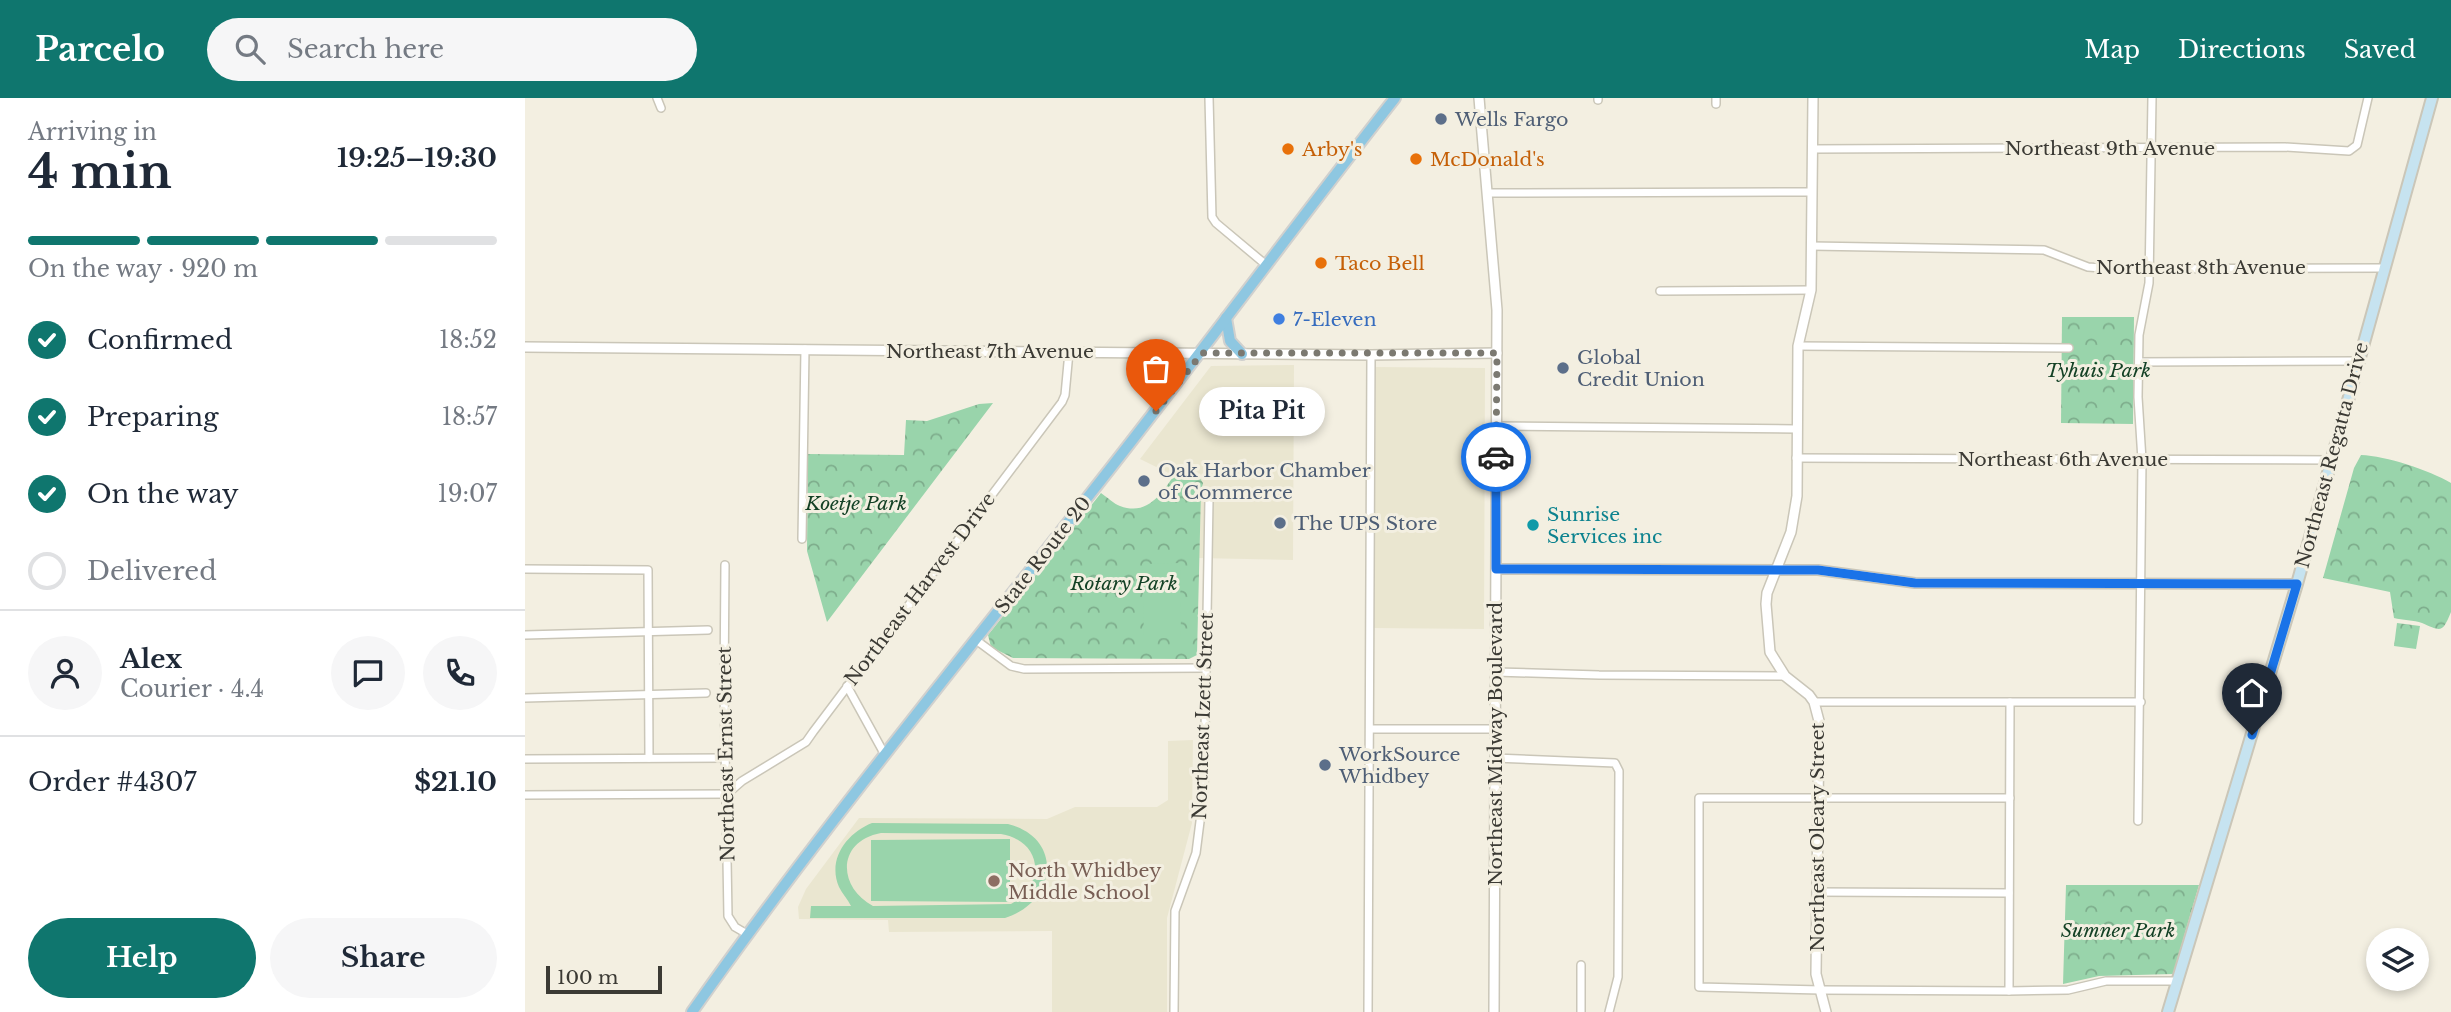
<!DOCTYPE html>
<html lang="en">
<head>
<meta charset="utf-8">
<style>
  body { margin:0; font-family:"Libre Baskerville",serif; background:#f6f6f7; color:#1f2937; height:100vh; display:flex; flex-direction:column; font-size:26px; white-space:nowrap }
  * { box-sizing:border-box; margin:0 }
  p { font-size:23px; color:#747a83 }
  .icon { flex:none; width:38px; height:38px; fill:none; stroke:currentColor; stroke-width:2; stroke-linecap:round; stroke-linejoin:round }
  .map { position:relative; flex:1; overflow:hidden }
  .side { display:flex; flex-direction:column; background:#fff; width:525px }
  .side>* { flex:none }
  .controls { position:absolute; left:1841px; top:830px; display:grid; gap:14px }
  .controls a { display:grid; place-items:center; width:63px; height:63px; border-radius:50%; background:#fff; box-shadow:0 4px 10px #0003; font-size:35px }
  .scale { position:absolute; left:21px; bottom:18px; width:116px; box-sizing:border-box; padding-left:7px; border:4px solid #3b3a34; border-top:0; font-size:19px; line-height:24px; white-space:nowrap; color:#3b3a34; -webkit-text-stroke:5px #f3efe1; paint-order:stroke }
  .pin { position:absolute; display:grid; place-items:center; width:60px; height:60px; color:#fff; margin:-72px -30px; border-radius:50% 50% 50% 0; rotate:-45deg; box-shadow:0 0 7px #0007 }
  .pin .icon { rotate:45deg }
  .courier { position:absolute; display:grid; place-items:center; width:70px; height:70px; margin:-35px; border:5px solid #1a73e8; border-radius:50%; background:#fff; color:#222; box-shadow:0 2px 9px #0007 }
  .bubble { position:absolute; height:49px; border-radius:24px; background:#fff; box-shadow:0 4px 10px #0003; font-size:23px; font-weight:700; line-height:49px; text-align:center }
  .overview em { font-style:normal; font-weight:700 }
  .overview div { display:flex; flex-direction:column-reverse }
  .overview { display:flex; align-items:center; justify-content:space-between; height:119px; padding:0 28px }
  h1 { font-size:46px; font-weight:700; line-height:52px }
  .bar { display:grid; grid-template-columns:repeat(4,1fr); gap:10px 7px; align-content:center; height:84px; padding:0 28px }
  .bar i { height:9px; border-radius:5px; background:#e0e1e3 }
  .bar .current { background:#0f766e }
  .bar p { grid-column:span 4 }
  .line { display:flex; align-items:center; gap:18px; padding:0 28px; border-top:2px solid #e0e1e3 }
  .line div { flex:1 }
  .round { display:grid; place-items:center; flex:none; width:74px; height:74px; border-radius:37px; background:#f6f6f7 }
  ol { padding:0 28px; list-style:none }
  li { display:flex; align-items:center; gap:21px; height:77px }
  li p { margin-inline-start:auto }
  li .icon { padding:7px; border-radius:50%; background:#0f766e; color:#fff; stroke-width:4 }
  li:last-child { color:#747a83 }
  li i { width:38px; height:38px; border:4px solid #e0e1e3; border-radius:50% }
  .primary-button { display:flex; gap:14px; margin-top:auto; padding:14px 28px }
  .primary-button a { flex:1; height:80px; border-radius:42px; background:#0f766e; color:#fff; font-size:28px; font-weight:700; line-height:80px; text-align:center }
  .primary-button a+a { background:#f6f6f7; color:#1f2937 }
  header { display:flex; align-items:center; gap:42px; box-sizing:border-box; height:98px; padding:0 35px; background:#0f766e; color:#fff }
  header strong { font-size:33px }
  nav { display:flex; gap:38px; margin-inline-start:auto; font-size:24px }
  .search { width:490px; height:63px; background:#f6f6f7; display:flex; align-items:center; gap:18px; box-sizing:border-box; padding:0 24px; border-radius:38px; color:#747a83; font-size:26px }
  main { display:flex; flex:1; min-height:0 }
  .map>svg:first-child { display:block }
</style>
</head>
<body>
<header>
<strong>Parcelo</strong>
<div class="search"><svg class="icon" aria-label="search" viewBox="0 0 24 24"><circle cx="10" cy="10" r="6"/><path d="M15 15l6 6"/></svg>Search here</div>
<nav><a>Map</a><a>Directions</a><a>Saved</a></nav>
</header>
<main>
<section class="side">
<div class="overview"><div><h1>4 min</h1><p>Arriving in</p></div><em>19:25–19:30</em></div>
<div class="bar"><i class="current"></i><i class="current"></i><i class="current"></i><i></i><p>On the way · 920 m</p></div>
<ol>
<li><svg class="icon" aria-label="check" viewBox="0 0 24 24"><path d="M5 12l5 5 9-10"/></svg>Confirmed<p>18:52</p></li>
<li><svg class="icon" aria-label="check" viewBox="0 0 24 24"><path d="M5 12l5 5 9-10"/></svg>Preparing<p>18:57</p></li>
<li><svg class="icon" aria-label="check" viewBox="0 0 24 24"><path d="M5 12l5 5 9-10"/></svg>On the way<p>19:07</p></li>
<li><i></i>Delivered</li>
</ol>
<div class="line" style="height:126px"><a class="round"><svg class="icon" aria-label="person" viewBox="0 0 24 24"><circle cx="12" cy="8" r="4"/><path d="M4 21q1-7 8-7t8 7"/></svg></a><div><b>Alex</b><p>Courier · 4.4</p></div><a class="round"><svg class="icon" aria-label="chat" viewBox="0 0 24 24"><path d="M4 5h16v11H9l-5 4z"/></svg></a><a class="round"><svg class="icon" aria-label="phone" viewBox="0 0 24 24"><path d="M5 4h4l2 5-3 2q2 4 5 5l2-3 5 2v4C11 20 4 13 5 4z"/></svg></a></div>
<div class="line" style="height:91px"><div>Order #4307</div><b>$21.10</b></div>
<div class="primary-button"><a>Help</a><a>Share</a></div>
</section>
<div class="map">
<svg width="1926" height="914" viewBox="0 0 1926 914">
  <defs>
    <pattern id="forest-crowns" width="20" height="18" patternUnits="userSpaceOnUse" patternTransform="scale(1.75)"><rect width="20" height="18" fill="#99d4ab"/><path d="M2 6a3 3 0 1 1 6 0M12 15a3 3 0 1 1 6 0" fill="none" stroke="#7ead8c"/></pattern>
  </defs>
  <rect width="100%" height="100%" fill="#f3efe1"/>
  <!-- built -->
  <g fill="#eae6d0">
    <path d="M769 267 768 462 672 460V389L615 361 686 268Z"/>
    <path d="M851 269 960 270 959 531 849 530Z"/>
    <path d="M668 642 667 725 642 820V914H527V833L364 834 363 822 274 821 273 809 281 791 334 720 522 721 550 709H632L643 702V643Z"/>
  </g>
  <!-- forest -->
  <g fill="url(#forest-crowns)">
    <path d="M1537 219H1609L1608 326 1536 325Z"/>
    <path d="M468 305 302 524 282 453 283 356 379 357 381 322 402 323 454 306Z"/>
    <path d="M1836 357C1861 358 1904 372 1926 385V514C1917 536 1916 533 1897 525 1889 522 1877 522 1869 520L1865 494 1798 480 1829 370Z"/>
    <path d="M652 373 674 379 678 385 676 393 672 557 664 561 488 560 466 549 463 537 576 395C582 399 589 406 595 408 624 419 638 393 652 373Z"/>
    <path d="M1872 525 1895 528 1891 551 1869 548Z"/>
    <path d="M1541 787H1674L1648 876 1574 878 1538 886Z"/>
  </g>
  <!-- garden -->
  <g fill="#99d4ab" fill-rule="evenodd">
    <path d="M655 465 656 540H619L617 466Z"/>
    <path d="M347 725 483 726C539 740 532 804 480 820H285L286 808H326C323 802 317 795 314 789 302 761 322 735 347 725ZM356 735 476 736C517 743 522 786 486 806L348 808C312 789 312 743 356 735Z"/>
    <path d="M485 741V804L346 803V742Z"/>
  </g>
  <g fill="none" stroke-linecap="round" stroke-linejoin="round">
    <defs>
      <g id="minor">
        <path d="M132 0 136 10"/>
        <path d="M684 0 687 119 691 125 740 166"/>
        <path d="M1073 0V2"/>
        <path d="M1191 0V6"/>
        <path d="M1287 51 1760 49 1824 53 1832 47 1843 0"/>
        <path d="M962 95 1287 94"/>
        <path d="M1286 148 1519 152 1563 169 1590 171 1859 170"/>
        <path d="M1135 193 1286 192"/>
        <path d="M1273 248 1544 250"/>
        <path d="M1615 264 1832 263"/>
        <path d="M971 328 1271 331"/>
        <path d="M1271 360 1806 362"/>
        <path d="M277 441 280 251"/>
        <path d="M200 467 199 591 203 818 210 829 222 836"/>
        <path d="M0 471 123 472 124 660"/>
        <path d="M0 537 183 532"/>
        <path d="M451 542 486 568 499 571 680 570"/>
        <path d="M971 574 1074 577 1260 578"/>
        <path d="M322 588 360 657"/>
        <path d="M0 600 181 595"/>
        <path d="M1289 604H1616"/>
        <path d="M845 631H970"/>
        <path d="M970 660 1090 665 1094 673 1093 879 1084 914"/>
        <path d="M0 661 201 660"/>
        <path d="M202 696 217 683 281 644 288 634 537 304 540 297 544 254"/>
        <path d="M0 697 202 696"/>
        <path d="M1485 700H1174V889L1296 892 1484 893 1543 892 1581 883H1653"/>
        <path d="M1613 723 1617 362 1613 299 1614 237 1624 185 1627 0"/>
        <path d="M1292 794 1484 795"/>
        <path d="M1056 867V914"/>
        <path d="M1484 893 1485 604"/>
        <path d="M649 914 650 813 671 755 679 692 684 402"/>
        <path d="M843 914 846 257"/>
      </g>
      <g id="tertiary">
        <path d="M954 0 972 212 969 914"/>
        <path d="M1288 0 1286 192 1273 248 1272 398 1266 434 1242 495 1241 506 1245 554 1260 578 1284 597 1289 604 1294 623 1291 876 1301 914"/>
        <path d="M0 249 846 257 972 255"/>
        <path d="M971 471 1293 472 1390 485 1772 486"/>
      </g>
      <path id="secondary" d="M1643 914 1772 486 1907 0"/>
      <g id="primary">
        <path d="M701 220 705 243 717 256"/>
        <path d="M631 254C648 262 650 274 646 292"/>
        <path d="M167 914C293 735 432 567 566 395 669 265 767 131 870 0"/>
      </g>
    </defs>
    <!-- minor casing -->
    <use href="#minor" stroke="#cac6b8" stroke-width="10"/>
    <!-- tertiary casing -->
    <use href="#tertiary" stroke="#cac6b8" stroke-width="12"/>
    <!-- secondary casing -->
    <use href="#secondary" stroke="#cac6b8" stroke-width="14"/>
    <!-- primary casing -->
    <use href="#primary" stroke="#d0d0ce" stroke-width="14"/>
    <!-- minor -->
    <use href="#minor" stroke="#fff" stroke-width="7"/>
    <!-- tertiary -->
    <use href="#tertiary" stroke="#fff" stroke-width="9"/>
    <!-- secondary -->
    <use href="#secondary" stroke="#c6e3f0" stroke-width="10"/>
    <!-- primary -->
    <use href="#primary" stroke="#8ec7e1" stroke-width="10"/>
  </g>
  <g fill="none" stroke-linecap="round" stroke-linejoin="round">
    <!-- done -->
    <path stroke="#7b7971" stroke-width="7" stroke-dasharray="0 12.6" d="M631 313 677 255H972L971 359"/>
    <!-- route -->
    <path stroke="#1a73e8" stroke-width="9" d="M971 359V471L1293 472 1390 485 1772 486 1727 637"/>
  </g>
  <!-- markers -->
  <g fill="#5c6f8a" stroke="#f3efe1" stroke-width="2.5">
    <circle cx="916" cy="21" r="7"/>
    <circle cx="1038" cy="270" r="7"/>
    <circle cx="619" cy="383" r="7"/>
    <circle cx="755" cy="425" r="7"/>
    <circle cx="800" cy="667" r="7"/>
  </g>
  <g fill="#e8710a" stroke="#f3efe1" stroke-width="2.5">
    <circle cx="763" cy="51" r="7"/>
    <circle cx="891" cy="61" r="7"/>
    <circle cx="796" cy="165" r="7"/>
  </g>
  <circle fill="#3f7fe0" stroke="#f3efe1" stroke-width="2.5" cx="754" cy="221" r="7"/>
  <circle fill="#0f9aa8" stroke="#f3efe1" stroke-width="2.5" cx="1008" cy="427" r="7"/>
  <circle fill="#8d6e63" stroke="#f3efe1" stroke-width="2.5" cx="469" cy="783" r="7"/>
  <g text-anchor="middle" dominant-baseline="central" stroke-width="6" stroke-linejoin="round" paint-order="stroke">
    <!-- service labels -->
    <g font-size="19" fill="#4e5e75" stroke="#f3efe1" text-anchor="start">
      <text x="930" y="21">Wells Fargo</text>
      <text x="1052" y="259">Global<tspan x="1052" dy="22">Credit Union</tspan></text>
      <text x="633" y="372">Oak Harbor Chamber<tspan x="633" dy="22">of Commerce</tspan></text>
      <text x="769" y="425">The UPS Store</text>
      <text x="814" y="656">WorkSource<tspan x="814" dy="22">Whidbey</tspan></text>
    </g>
    <!-- street labels -->
    <g font-size="19" fill="#3b3a34" stroke="#f3efe1">
      <text x="1585" y="50">Northeast 9th Avenue</text>
      <text x="1676" y="169">Northeast 8th Avenue</text>
      <text x="465" y="253">Northeast 7th Avenue</text>
      <text transform="translate(1807 357) rotate(-75)">Northeast Regatta Drive</text>
      <text x="1538" y="361">Northeast 6th Avenue</text>
      <text transform="translate(518 457) rotate(-52)">State Route 20</text>
      <text transform="translate(395 491) rotate(-53)">Northeast Harvest Drive</text>
      <text transform="translate(678 618) rotate(-88)">Northeast Izett Street</text>
      <text transform="translate(970 646) rotate(-90)">Northeast Midway Boulevard</text>
      <text transform="translate(201 656) rotate(-91)">Northeast Ernst Street</text>
      <text transform="translate(1292 739) rotate(-90)">Northeast Oleary Street</text>
    </g>
    <!-- food labels -->
    <g font-size="19" fill="#c56008" stroke="#f3efe1" text-anchor="start">
      <text x="777" y="51">Arby's</text>
      <text x="905" y="61">McDonald's</text>
      <text x="810" y="165">Taco Bell</text>
    </g>
    <!-- shop labels -->
    <g font-size="19" fill="#366cbe" stroke="#f3efe1" text-anchor="start">
      <text x="768" y="221">7-Eleven</text>
    </g>
    <!-- park labels -->
    <g font-size="19" font-style="italic" fill="#134125" stroke="#f3efe1">
      <text x="1573" y="272">Tyhuis Park</text>
      <text x="331" y="405">Koetje Park</text>
      <text x="599" y="485">Rotary Park</text>
      <text x="1593" y="832">Sumner Park</text>
    </g>
    <!-- culture labels -->
    <g font-size="19" fill="#0d838f" stroke="#f3efe1" text-anchor="start">
      <text x="1022" y="416">Sunrise<tspan x="1022" dy="22">Services inc</tspan></text>
    </g>
    <!-- education labels -->
    <g font-size="19" fill="#785e54" stroke="#f3efe1" text-anchor="start">
      <text x="483" y="772">North Whidbey<tspan x="483" dy="22">Middle School</tspan></text>
    </g>
  </g>
</svg>
<div class="controls">
<a><svg class="icon" aria-label="layers" viewBox="0 0 24 24"><path d="M12 4l9 5-9 5-9-5zM3 14l9 5 9-5"/></svg></a>
</div>
<div class="scale">100 m</div>
<div class="pin" style="left:631px;top:313px;background:#ea580c"><svg class="icon" aria-label="bag" viewBox="0 0 24 24"><path d="M5 8h14l-1 12H6zM9 8a3 3 0 0 1 6 0"/></svg></div>
<div class="pin" style="left:1727px;top:637px;background:#1f2937"><svg class="icon" aria-label="home" viewBox="0 0 24 24"><path d="M3 11l9-7 9 7M6 9v11h12V9"/></svg></div>
<div class="courier" style="left:971px;top:359px"><svg class="icon" aria-label="car" viewBox="0 0 24 24"><path d="M5 17H2v-5l4-1 3-4h7l3 4 3 1v5h-3M9 17h6M6 11h13"/><circle cx="7" cy="17" r="2"/><circle cx="17" cy="17" r="2"/></svg></div>
<div class="bubble" style="left:674px;top:289px;width:126px">Pita Pit</div>
</div>
</main>
</body>
</html>
